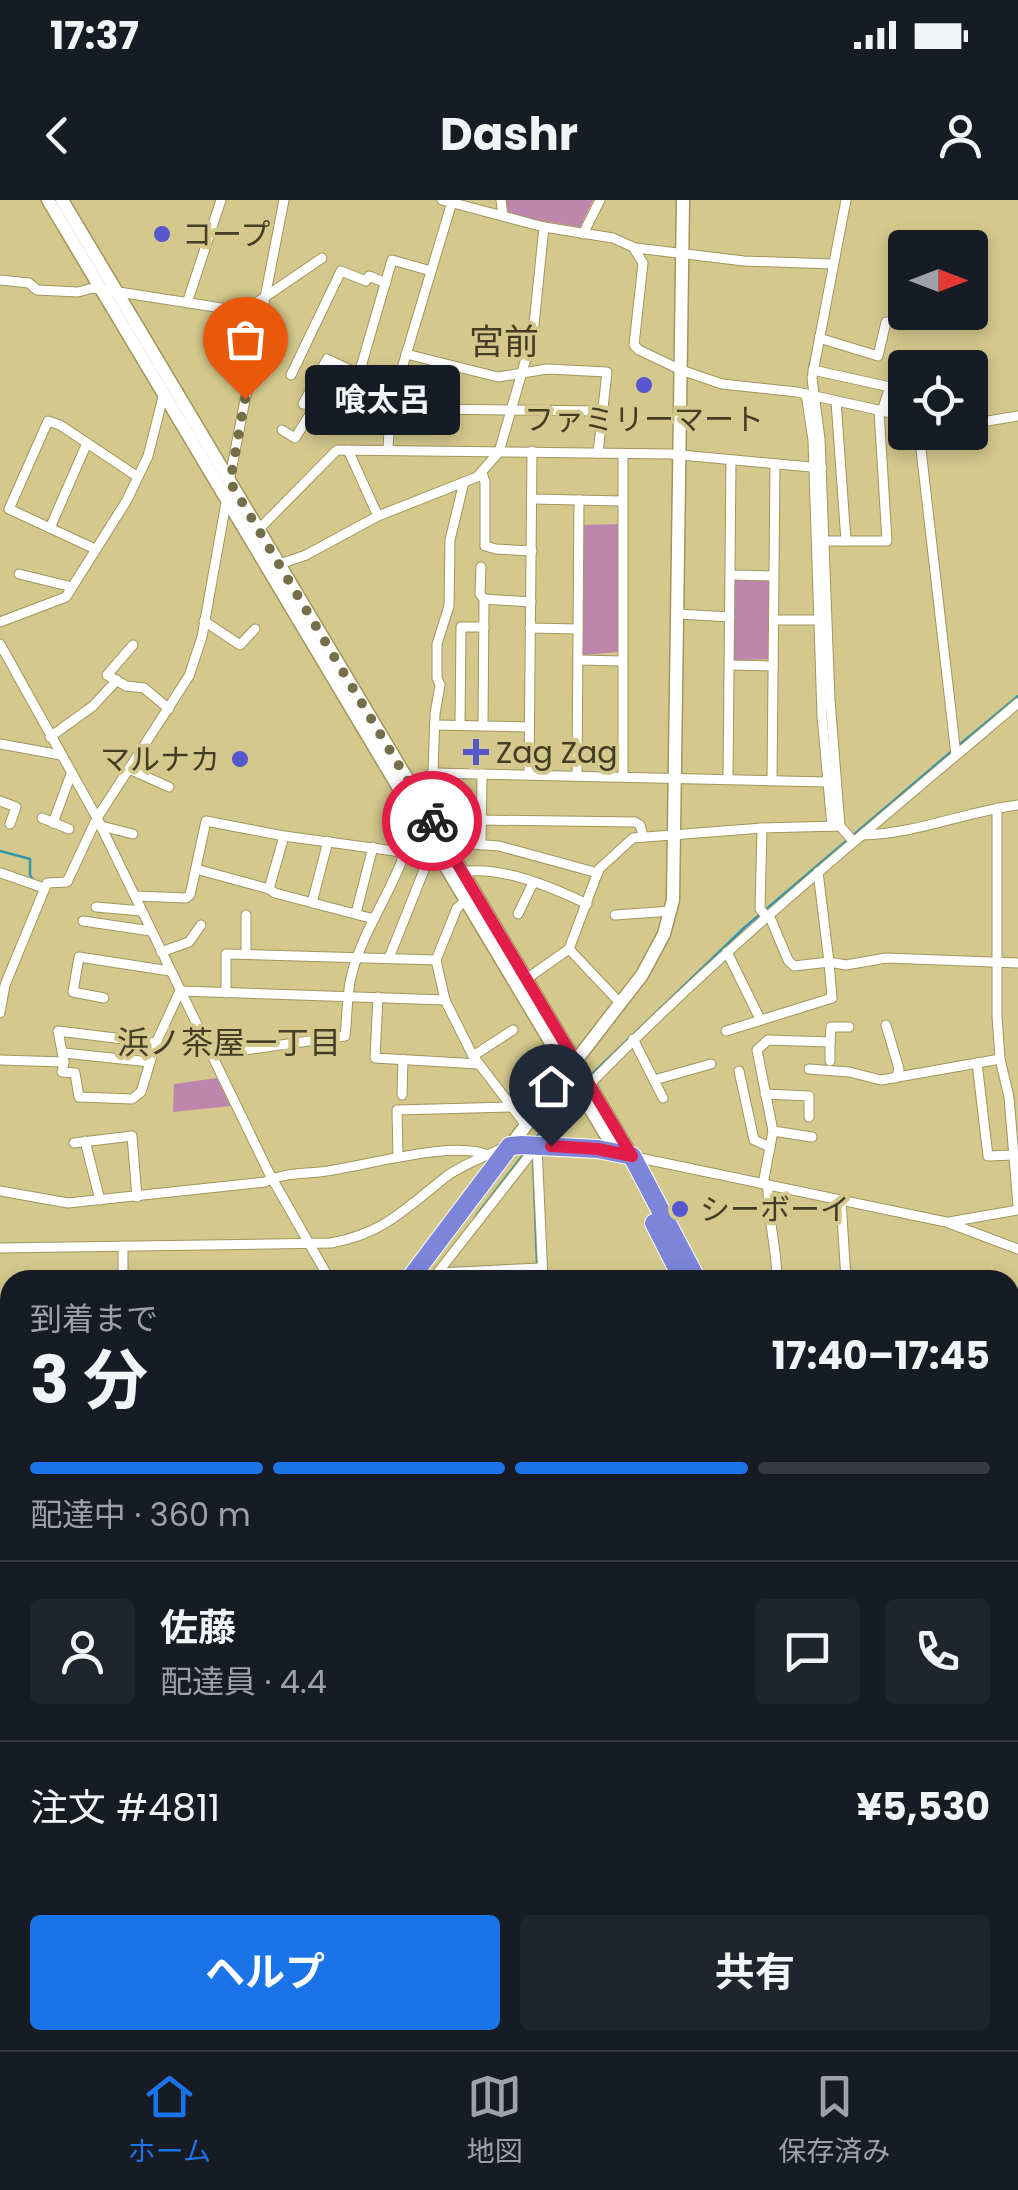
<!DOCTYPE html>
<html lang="ja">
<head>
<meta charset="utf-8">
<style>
  body { margin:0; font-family:Poppins,"Noto Sans JP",sans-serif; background:#20242c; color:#f1f3f6; height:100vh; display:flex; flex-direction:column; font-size:38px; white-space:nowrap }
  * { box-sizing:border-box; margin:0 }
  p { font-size:32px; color:#9ea1a6 }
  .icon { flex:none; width:55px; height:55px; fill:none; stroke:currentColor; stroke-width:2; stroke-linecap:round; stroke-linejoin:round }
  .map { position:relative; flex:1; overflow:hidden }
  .panel { position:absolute; left:0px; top:1070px; width:1020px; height:780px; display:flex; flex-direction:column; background:#171b24; border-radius:30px 30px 0 0; box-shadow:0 5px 15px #0003 }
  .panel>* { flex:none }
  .needle { width:65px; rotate:90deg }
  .buttons { position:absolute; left:888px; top:30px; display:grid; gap:20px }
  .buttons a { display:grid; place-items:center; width:100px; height:100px; border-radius:10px; background:#171b24; box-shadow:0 5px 15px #0003; font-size:50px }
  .pin { position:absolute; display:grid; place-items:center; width:85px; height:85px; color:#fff; margin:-102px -42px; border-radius:50% 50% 50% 0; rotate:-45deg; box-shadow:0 0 10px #0007 }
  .pin .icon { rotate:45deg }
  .courier { position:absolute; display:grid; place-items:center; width:100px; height:100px; margin:-50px; border:8px solid #e11d48; border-radius:50%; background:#fff; color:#222; box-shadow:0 2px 12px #0007 }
  .bubble { position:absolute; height:70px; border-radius:10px; background:#171b24; box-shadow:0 5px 15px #0003; font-size:32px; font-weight:700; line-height:70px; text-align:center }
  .head em { font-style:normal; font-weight:700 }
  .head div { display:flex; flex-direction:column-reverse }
  .head { display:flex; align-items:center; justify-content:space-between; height:170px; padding:0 30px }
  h1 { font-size:65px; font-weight:700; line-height:75px }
  .bar { display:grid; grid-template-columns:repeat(4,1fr); gap:15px 10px; align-content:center; height:120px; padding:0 30px }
  .bar i { height:12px; border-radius:8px; background:#363941 }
  .bar .active { background:#1a73e8 }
  .bar p { grid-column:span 4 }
  .line { display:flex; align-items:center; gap:25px; padding:0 30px; border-top:2px solid #363941 }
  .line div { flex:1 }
  .round { display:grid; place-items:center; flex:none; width:105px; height:105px; border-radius:10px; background:#20242c }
  .action { display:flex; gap:20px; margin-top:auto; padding:20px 30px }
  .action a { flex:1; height:115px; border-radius:10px; background:#1a73e8; color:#fff; font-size:40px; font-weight:700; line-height:115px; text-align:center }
  .action a+a { background:#20242c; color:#f1f3f6 }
  .status { display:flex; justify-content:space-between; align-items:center; height:70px; padding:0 50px; background:#171b24; direction:ltr }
  .status svg { height:28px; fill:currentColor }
  header { display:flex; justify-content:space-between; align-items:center; height:130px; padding:0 30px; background:#171b24; font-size:45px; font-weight:700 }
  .tabs { display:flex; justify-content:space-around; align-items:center; height:140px; border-top:2px solid #363941; background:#171b24; font-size:28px; color:#9ea1a6 }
  .tabs a { display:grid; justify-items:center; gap:5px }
  .tabs .active { color:#1a73e8 }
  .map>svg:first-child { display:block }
</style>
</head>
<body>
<div class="status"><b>17:37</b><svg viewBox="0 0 49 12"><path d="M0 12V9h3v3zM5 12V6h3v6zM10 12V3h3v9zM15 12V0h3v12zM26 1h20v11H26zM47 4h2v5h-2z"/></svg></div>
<header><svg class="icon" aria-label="back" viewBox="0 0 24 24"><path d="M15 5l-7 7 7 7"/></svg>Dashr<svg class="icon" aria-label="person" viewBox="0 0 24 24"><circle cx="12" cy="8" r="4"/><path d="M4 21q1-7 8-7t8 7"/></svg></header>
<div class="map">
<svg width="1018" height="1850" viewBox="0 0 1018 1850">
  <rect width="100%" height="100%" fill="#d4c88d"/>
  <!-- green -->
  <g fill="#be86ad">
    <path d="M505 0H593L580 27 512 16 506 9Z"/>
    <path d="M619 324V452L583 455 584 325Z"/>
    <path d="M734 378 770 379 769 459 734 460Z"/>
    <path d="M217 878 230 906 173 912 174 884Z"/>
  </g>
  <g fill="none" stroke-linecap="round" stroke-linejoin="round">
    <!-- stream -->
    <g stroke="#3296af" stroke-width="2.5">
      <path d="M809 190 810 163"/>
      <path d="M958 546 1018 496"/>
      <path d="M0 651 30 659V675L33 680"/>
      <path d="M590 876 745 727 952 551"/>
      <path d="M537 936 573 893"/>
      <path d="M533 957 537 1064"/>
      <path d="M476 1016 523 955"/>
      <path d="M0 1613 10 1602"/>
    </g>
    <defs>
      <g id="street">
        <path d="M442 0 544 27 613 38 633 47 643 63 634 145 639 150 681 170 722 184 797 192 905 216"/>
        <path d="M501 0 503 16"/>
        <path d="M583 34 600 0"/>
        <path d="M636 48 744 61 833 64"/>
        <path d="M0 80 29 83 37 90 78 92 93 88 228 109 249 108 322 58"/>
        <path d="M187 103 221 0"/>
        <path d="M819 138 878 156 886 122"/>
        <path d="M406 154 498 177 547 169 607 172 598 253"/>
        <path d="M813 170 890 187 882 211"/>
        <path d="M359 174 327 159 303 204 349 208 602 211"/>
        <path d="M291 175 341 71 366 81 369 76 386 83"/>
        <path d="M806 194 813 240 822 516 832 626"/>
        <path d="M836 201 846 341"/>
        <path d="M349 208 392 60 431 71"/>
        <path d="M970 224 1018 216"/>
        <path d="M282 230 295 238 316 205"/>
        <path d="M919 232 956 555"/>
        <path d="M348 250 378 316"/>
        <path d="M388 250 390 208 452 2"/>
        <path d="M623 255V576"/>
        <path d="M482 273 485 282V346L496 349 532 351"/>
        <path d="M229 282 284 0"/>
        <path d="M533 299 621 301"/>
        <path d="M50 328 87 243"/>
        <path d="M255 333 337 250 670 254 822 268"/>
        <path d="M825 341H887L879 211"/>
        <path d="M95 349 9 309 48 221 60 225 138 277"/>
        <path d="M277 365 306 355 378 316 477 277 499 252 533 134 544 27"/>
        <path d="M481 367 480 394 484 399"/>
        <path d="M19 374 72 387"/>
        <path d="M731 375 774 376"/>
        <path d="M678 414 730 417"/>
        <path d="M774 420H820"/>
        <path d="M204 421 240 445 255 429"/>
        <path d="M0 422 66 397 127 300 148 256 164 193"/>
        <path d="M530 428 578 429"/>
        <path d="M0 444 97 618 270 975 330 1080"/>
        <path d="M133 445 107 475 126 486 144 488 169 509"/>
        <path d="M578 460 622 461"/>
        <path d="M730 465 773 466"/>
        <path d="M435 525 529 527"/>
        <path d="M460 525 461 427H484"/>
        <path d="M483 526 484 399 531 402"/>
        <path d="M50 537 93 506 117 480"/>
        <path d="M0 544 61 555"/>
        <path d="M129 569 169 587"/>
        <path d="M433 573 435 514 440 485 437 478V444L449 406 450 340 464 282"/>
        <path d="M529 575 532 251"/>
        <path d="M577 576 579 300"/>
        <path d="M728 578 731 260"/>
        <path d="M772 581 775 264"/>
        <path d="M409 588 433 573 828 582"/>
        <path d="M0 601 16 607 10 624"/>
        <path d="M997 608V816L1000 859 1009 897 1018 1006"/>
        <path d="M42 618 69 629"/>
        <path d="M481 620 635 622 640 625 643 635"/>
        <path d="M53 623 71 574"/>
        <path d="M101 626 133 634"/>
        <path d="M840 626 830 500 820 239 812 178 846 0"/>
        <path d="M762 628 760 709 767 717"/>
        <path d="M862 635C916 634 964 612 1018 605"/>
        <path d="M284 636 269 689 275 693 374 719"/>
        <path d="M481 645 482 574"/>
        <path d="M196 669 269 689"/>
        <path d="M462 672C499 665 554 688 587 704"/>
        <path d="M818 672 829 762 846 765 886 758 1018 763"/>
        <path d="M1 673 44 688"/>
        <path d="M135 696 186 698 190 695 206 621 284 636 424 655 458 643 499 646 598 673"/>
        <path d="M466 700 457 708 436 760 445 800 473 856 525 924"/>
        <path d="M312 703 328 641"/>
        <path d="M96 707 142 711"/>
        <path d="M356 713 373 647"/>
        <path d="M518 714 533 683"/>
        <path d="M246 715V754"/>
        <path d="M615 715 671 711"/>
        <path d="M83 721 151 731"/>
        <path d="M569 749 620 803"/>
        <path d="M161 752 189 742 201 725"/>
        <path d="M727 752 760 819"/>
        <path d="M389 758 430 655"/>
        <path d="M522 782 569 749 599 669 633 638 762 628 840 626 853 641"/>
        <path d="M226 793V754L436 760"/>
        <path d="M378 797 375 858 479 864"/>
        <path d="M104 798 73 792 79 757 170 771"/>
        <path d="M0 813 5 785 47 683 67 682 97 618 189 476 202 437 227 297"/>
        <path d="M886 825 899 869 896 878"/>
        <path d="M726 831 832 798 829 762 794 766 788 760 769 715"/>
        <path d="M633 839 663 898"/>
        <path d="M830 842 831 827H849"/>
        <path d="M64 853 150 862"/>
        <path d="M210 855 345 836C347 818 347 799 350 782 359 736 390 696 405 652"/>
        <path d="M473 856 513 830"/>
        <path d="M0 860 64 862 58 831 156 843"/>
        <path d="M64 862 62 872 75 873 79 897 132 899 141 892 156 843 180 791 445 800"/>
        <path d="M977 863 988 956 1014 955"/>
        <path d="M809 869 849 872 881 880 1000 859"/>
        <path d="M739 871 754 940 770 947"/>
        <path d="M654 880 711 864"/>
        <path d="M586 888C721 749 871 628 1018 503"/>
        <path d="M765 894 809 896V917"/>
        <path d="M402 895 403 859"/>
        <path d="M773 931 812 937"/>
        <path d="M85 941 100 1000"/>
        <path d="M74 943 132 936 137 997"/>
        <path d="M537 945 543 1080"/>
        <path d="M398 956 397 910 511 907"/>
        <path d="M635 957 946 1022 1018 1049"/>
        <path d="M763 984 773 931 757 850 768 840 830 842V861"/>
        <path d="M768 985C767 1017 777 1048 777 1080"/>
        <path d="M0 991 68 1003 265 982C285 973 298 974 319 972 360 968 454 938 490 956"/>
        <path d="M841 1000 846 1080"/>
        <path d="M949 1022 1018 1010"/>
        <path d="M123 1046V1080"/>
        <path d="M0 1048 331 1043C385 1033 406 1008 447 976 464 964 486 956 505 947"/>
        <path d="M438 1073 541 1068"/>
        <path d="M432 1080 536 947"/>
        <path d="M0 1133 10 1131"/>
        <path d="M0 1190 10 1187"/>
        <path d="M0 1242H10"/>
        <path d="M0 1343H10"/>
        <path d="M0 1464 10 1469"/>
        <path d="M0 1510 10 1509"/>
        <path d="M1010 1556 1018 1547"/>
        <path d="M0 1620 10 1609"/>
        <path d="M0 1734 10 1744"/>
        <path d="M88 1840 98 1850"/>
        <path d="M303 1840 304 1850"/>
        <path d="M380 1840 389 1850"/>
        <path d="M645 1840 661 1850"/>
        <path d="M836 1840 858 1847"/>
        <path d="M714 1844 725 1850"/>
        <path d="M864 1846 918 1849"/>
        <path d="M62 1850 83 1840"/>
        <path d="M191 1850 202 1840"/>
        <path d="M345 1850 357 1840"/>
        <path d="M423 1850 434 1840"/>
        <path d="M463 1850 475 1840"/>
        <path d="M923 1850 982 1842 983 1850"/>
        <path d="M987 1850 1018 1847"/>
      </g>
      <g id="secondary">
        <path d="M48 0 616 952"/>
        <path d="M62 0 632 956"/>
        <path d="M510 946 642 775 664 734 673 700 683 0"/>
        <path d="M1010 1252 1018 1247"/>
        <path d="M0 1673 10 1685"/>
        <path d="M150 1840 159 1850"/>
      </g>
      <g id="highway">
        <path d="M654 1023 683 1080"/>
        <path d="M409 1080 510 946 522 945 598 949 632 956 697 1080"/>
        <path d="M0 1497 10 1489"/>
        <path d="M1010 1672 1018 1687"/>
        <path d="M1010 1699 1018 1715"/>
      </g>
    </defs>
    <!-- street casing -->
    <use href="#street" stroke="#a1965c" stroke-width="11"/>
    <!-- secondary casing -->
    <use href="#secondary" stroke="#a1965c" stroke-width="15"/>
    <!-- highway casing -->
    <use href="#highway" stroke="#fff" stroke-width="20"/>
    <!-- street -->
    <use href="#street" stroke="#fff" stroke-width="9"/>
    <!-- secondary -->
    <use href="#secondary" stroke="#fff" stroke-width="12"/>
    <!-- highway -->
    <use href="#highway" stroke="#7c85da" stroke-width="18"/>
    <defs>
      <g id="rail">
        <path d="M0 1685 10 1697"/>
        <path d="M0 1722 10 1732"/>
        <path d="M107 1840 113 1850"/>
        <path d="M129 1840 139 1850"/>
      </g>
    </defs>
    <!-- rail casing -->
    <use href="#rail" stroke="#90885c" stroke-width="6"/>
    <!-- rail -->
    <use href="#rail" stroke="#d4c88d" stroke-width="2.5" stroke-dasharray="8" stroke-linecap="butt"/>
  </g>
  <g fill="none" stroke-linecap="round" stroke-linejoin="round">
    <!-- done -->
    <path stroke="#756e49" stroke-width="10" stroke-dasharray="0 18" d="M245 199 230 282 432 621"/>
    <!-- route -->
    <path stroke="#e11d48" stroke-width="12" d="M432 621 632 956 598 949 551 946"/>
  </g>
  <!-- markers -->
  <g fill="#5656ce" stroke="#d4c88d" stroke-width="4">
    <circle cx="162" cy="34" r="10"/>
    <circle cx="644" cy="185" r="10"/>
    <path d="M471 537h10v10h10v10h-10v10h-10v-10h-10v-10h10z"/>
    <circle cx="240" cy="559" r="10"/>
    <circle cx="680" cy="1009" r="10"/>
  </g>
  <g text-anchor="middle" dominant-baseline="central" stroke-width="8" stroke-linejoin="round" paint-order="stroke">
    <!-- poi labels -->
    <g font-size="30" fill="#423d24" stroke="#d4c88d" text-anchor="start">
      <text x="182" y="34">コープ</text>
      <text x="644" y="219" text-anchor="middle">ファミリーマート</text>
      <text x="496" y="552">Zag Zag</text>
      <text x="220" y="559" text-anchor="end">マルナカ</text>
      <text x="700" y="1009">シーボーイ</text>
    </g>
    <!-- neighbourhood labels -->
    <g font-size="32" fill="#423d24" stroke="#d4c88d">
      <text x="229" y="842">浜ノ茶屋一丁目</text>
    </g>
    <!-- quarter labels -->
    <g font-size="35" fill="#423d24" stroke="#d4c88d">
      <text x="504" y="141">宮前</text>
    </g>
  </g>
</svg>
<div class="buttons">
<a><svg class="needle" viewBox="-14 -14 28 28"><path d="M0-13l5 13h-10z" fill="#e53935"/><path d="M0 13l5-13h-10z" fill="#9ea1a6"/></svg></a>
<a><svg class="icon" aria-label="locate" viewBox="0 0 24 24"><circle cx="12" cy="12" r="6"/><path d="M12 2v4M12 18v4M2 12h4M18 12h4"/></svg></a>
</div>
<div class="pin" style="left:245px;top:199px;background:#ea580c"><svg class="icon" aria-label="bag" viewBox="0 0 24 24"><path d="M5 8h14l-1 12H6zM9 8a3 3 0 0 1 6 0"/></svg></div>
<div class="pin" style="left:551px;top:946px;background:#1f2937"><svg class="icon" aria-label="home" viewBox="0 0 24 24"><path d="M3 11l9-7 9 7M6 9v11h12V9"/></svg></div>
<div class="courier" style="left:432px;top:621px"><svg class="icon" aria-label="bike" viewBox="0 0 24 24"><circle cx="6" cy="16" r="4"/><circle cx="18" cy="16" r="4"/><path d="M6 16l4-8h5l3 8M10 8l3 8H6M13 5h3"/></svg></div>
<div class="bubble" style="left:305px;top:165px;width:155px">喰太呂</div>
<section class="panel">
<div class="head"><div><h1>3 分</h1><p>到着まで</p></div><em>17:40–17:45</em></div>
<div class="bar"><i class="active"></i><i class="active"></i><i class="active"></i><i></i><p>配達中 · 360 m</p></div>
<div class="line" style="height:180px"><a class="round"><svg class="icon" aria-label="person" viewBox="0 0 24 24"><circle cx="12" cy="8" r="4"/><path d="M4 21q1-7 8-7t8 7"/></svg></a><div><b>佐藤</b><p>配達員 · 4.4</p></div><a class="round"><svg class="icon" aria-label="chat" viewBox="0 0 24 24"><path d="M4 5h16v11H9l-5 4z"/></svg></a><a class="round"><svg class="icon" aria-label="phone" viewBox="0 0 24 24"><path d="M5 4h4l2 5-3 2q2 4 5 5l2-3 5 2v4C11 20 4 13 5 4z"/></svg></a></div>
<div class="line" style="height:130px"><div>注文 #4811</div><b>¥5,530</b></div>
<div class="action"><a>ヘルプ</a><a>共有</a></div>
</section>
</div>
<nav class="tabs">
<a class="active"><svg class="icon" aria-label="home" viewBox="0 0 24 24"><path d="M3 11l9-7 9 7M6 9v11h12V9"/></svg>ホーム</a>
<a><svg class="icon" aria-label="map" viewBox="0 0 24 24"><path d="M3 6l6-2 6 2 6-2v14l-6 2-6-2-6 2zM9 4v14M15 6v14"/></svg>地図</a>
<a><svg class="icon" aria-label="saved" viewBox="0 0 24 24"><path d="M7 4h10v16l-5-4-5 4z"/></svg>保存済み</a>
</nav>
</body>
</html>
